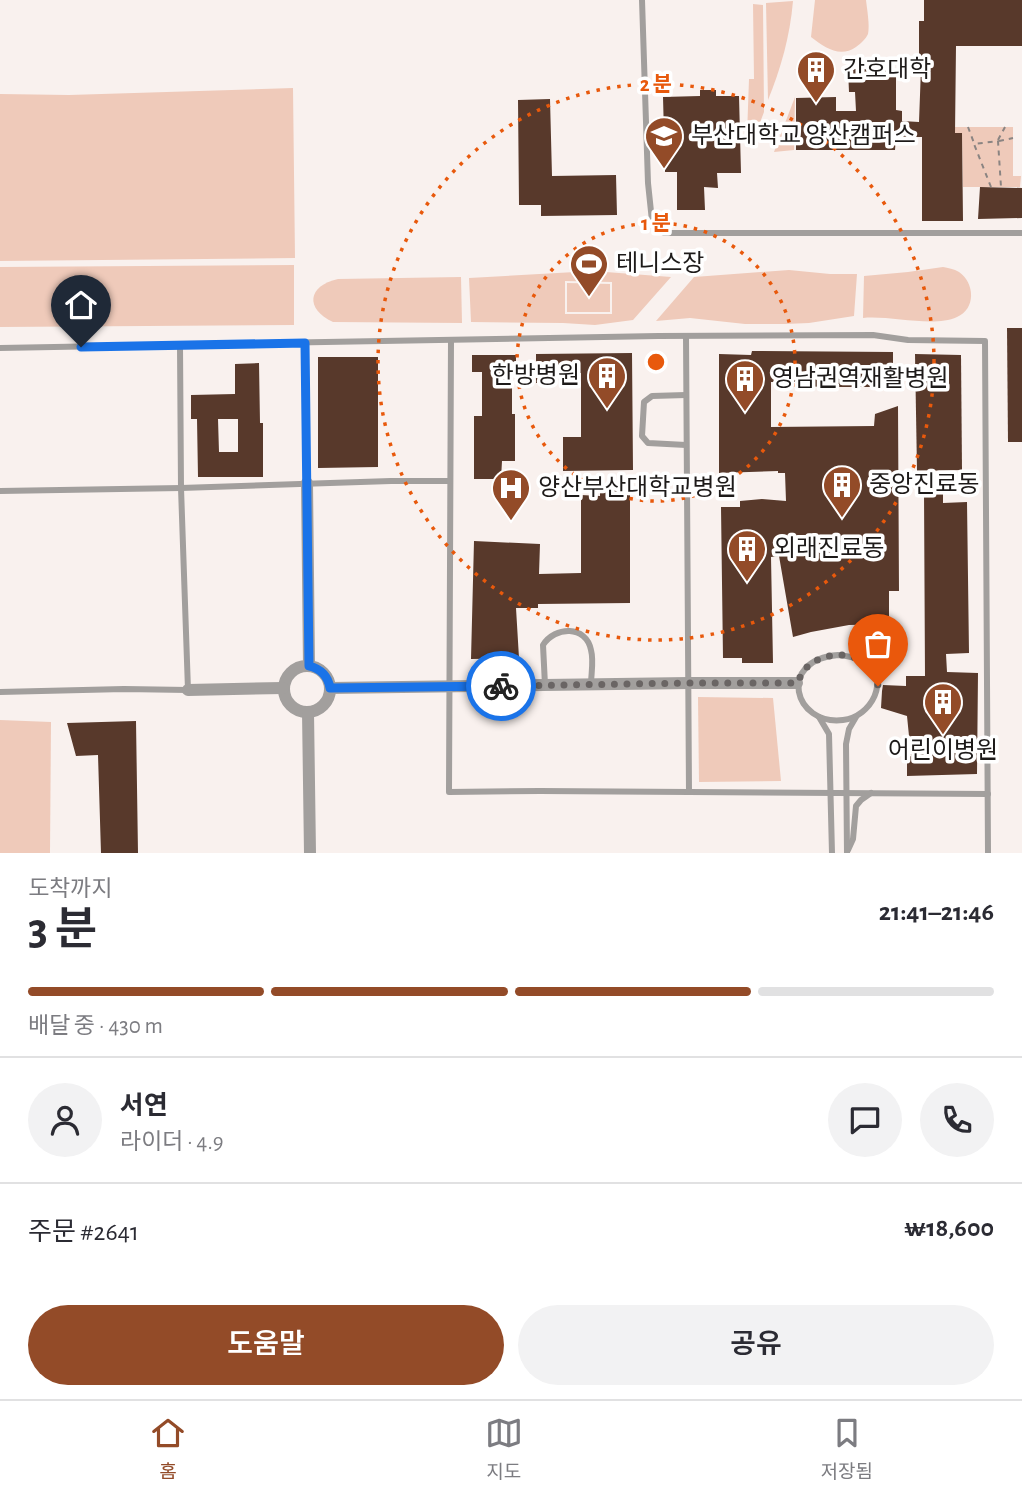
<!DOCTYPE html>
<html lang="ko">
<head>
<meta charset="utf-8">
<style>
  body { margin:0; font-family:"Alegreya Sans","Noto Sans KR",sans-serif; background:#f2f2f3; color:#2b2b33; height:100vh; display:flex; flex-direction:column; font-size:26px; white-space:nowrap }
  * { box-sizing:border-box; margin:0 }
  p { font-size:23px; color:#7c7c81 }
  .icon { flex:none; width:38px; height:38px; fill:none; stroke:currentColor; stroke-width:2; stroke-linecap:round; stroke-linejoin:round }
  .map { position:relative; height:853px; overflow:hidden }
  .panel { display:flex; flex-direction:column; background:#fff; flex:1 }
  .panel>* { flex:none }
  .pin { position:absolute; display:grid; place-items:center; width:60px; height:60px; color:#fff; margin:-72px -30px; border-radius:50% 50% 50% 0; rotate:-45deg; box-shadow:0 0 7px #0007 }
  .pin .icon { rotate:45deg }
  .courier { position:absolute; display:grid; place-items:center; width:70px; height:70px; margin:-35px; border:5px solid #1a73e8; border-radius:50%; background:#fff; color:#222; box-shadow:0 2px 9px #0007 }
  .overview em { font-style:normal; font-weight:600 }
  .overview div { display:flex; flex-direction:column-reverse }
  .overview { display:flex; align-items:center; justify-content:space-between; height:119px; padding:0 28px }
  h1 { font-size:46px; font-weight:600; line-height:52px }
  .bar { display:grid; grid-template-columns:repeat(4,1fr); gap:10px 7px; align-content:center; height:84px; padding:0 28px }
  .bar i { height:9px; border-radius:5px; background:#e1e1e2 }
  .bar .on { background:#934b28 }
  .bar p { grid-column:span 4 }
  .line { display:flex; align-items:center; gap:18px; padding:0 28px; border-top:2px solid #e1e1e2 }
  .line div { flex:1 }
  .round { display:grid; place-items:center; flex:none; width:74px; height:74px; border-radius:37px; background:#f2f2f3 }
  .action { display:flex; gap:14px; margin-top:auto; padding:14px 28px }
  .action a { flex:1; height:80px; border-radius:42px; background:#934b28; color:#fff; font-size:28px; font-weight:600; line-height:80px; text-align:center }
  .action a+a { background:#f2f2f3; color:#2b2b33 }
  .menu { display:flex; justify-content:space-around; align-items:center; height:98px; border-top:2px solid #e1e1e2; background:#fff; font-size:19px; color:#7c7c81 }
  .menu a { display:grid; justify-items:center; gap:4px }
  .menu .on { color:#934b28 }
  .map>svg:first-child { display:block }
</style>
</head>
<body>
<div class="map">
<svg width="1022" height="853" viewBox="0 0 1022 853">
  <rect width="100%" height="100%" fill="#f9f1ee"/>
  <!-- green -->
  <g fill="#efcaba" fill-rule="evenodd">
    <path d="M815 0H866C867 9 870 26 868 34 866 39 860 44 856 47 840 58 825 48 811 37Z"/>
    <path d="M793 1C790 36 781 68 768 100L766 3Z"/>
    <path d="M753 4 763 5 764 112 756 133 747 135 749 79H754Z"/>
    <path d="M293 88 295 258 0 261V94L69 95Z"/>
    <path d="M795 97 794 150 774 152Z"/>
    <path d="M954 127H1013V176H1021L1020 187H963L962 133H954Z"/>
    <path d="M294 265V325L0 327V267Z"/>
    <path d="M943 267C948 268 954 269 959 272 975 283 976 309 957 317 933 328 889 315 863 318L864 276 908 272Z"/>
    <path d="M789 270 830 274H857L854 316 809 323 785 324H745L690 318 656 321 694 277Z"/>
    <path d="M593 271 671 277 633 320 595 325 563 323 471 322 469 278ZM565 281 612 282V314H565Z"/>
    <path d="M461 277 462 323 333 322C305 309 307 286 338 279Z"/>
    <path d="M567 283 610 284V312H567Z"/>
    <path d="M698 697 773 698 781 781 699 782Z"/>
    <path d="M0 720 51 722 50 853H0Z"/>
  </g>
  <!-- building -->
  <g fill="#58392b" fill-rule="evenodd">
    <path d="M924 0H1022V46H956L955 133H962L963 221H922V137H896L895 150H796V98L836 97V111H856L855 92H849L848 69H896V110L902 111V121L919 122 921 68H919V21H924Z"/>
    <path d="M700 90H716V96H739L741 173H717L718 188 704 187 705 210H677V172H665L663 97 700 96Z"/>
    <path d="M550 99 552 176 616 175 617 215 541 216V205H519L518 100Z"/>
    <path d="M980 187 1022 188V218L978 219Z"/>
    <path d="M1007 328H1022V442H1008Z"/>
    <path d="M752 351 893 352V387H828L795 386V382H771V427L874 426 875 414 898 406 899 591H889V624L849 625 811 632 793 637 779 556 771 557 773 663H742V658H723L721 507H740V501L762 499 786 501 785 473H778V471L719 473V354L751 355Z"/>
    <path d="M632 353 633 470 563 471V437H581V373H554V383H536V354Z"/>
    <path d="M915 354 961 355 962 470 917 471Z"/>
    <path d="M472 355H516V369H512V414H515V461H502L501 479H474V416H482V372H472Z"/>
    <path d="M318 357H378V467L318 468Z"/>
    <path d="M259 363 260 423H263V477H198L197 419H191V395L235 394V364ZM218 419H238V452H219Z"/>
    <path d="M600 489H625L624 493 630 494V603L538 604V608H516L519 658 471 659 474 541 540 544 539 574 581 573V495L600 496Z"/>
    <path d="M943 490V503L967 502 969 653 946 654 947 672 978 673 977 774 907 776V758L911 756 907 716 881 708 882 691 883 685 906 686V676H925L924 492Z"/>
    <path d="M136 721 138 853H101L98 755 76 756 67 723Z"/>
  </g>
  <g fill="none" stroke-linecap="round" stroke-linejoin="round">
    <!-- path -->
    <g stroke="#8a8482" stroke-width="2" stroke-dasharray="5 5" stroke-linecap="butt">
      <path d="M968 127 974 143"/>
      <path d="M998 140 1005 127"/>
      <path d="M999 141 1013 138"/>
      <path d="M991 187 974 144 998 141 1001 187"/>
    </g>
    <!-- service -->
    <g stroke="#a29f9d" stroke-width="6">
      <path d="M642 0 648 183 652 221 657 228 664 233H1022"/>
      <path d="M686 336 689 792"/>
      <path d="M451 340C449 491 450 642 449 792L540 791 988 794"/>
      <path d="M305 343 307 483"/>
      <path d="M0 348 658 336 873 335 908 340 985 341 988 853"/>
      <path d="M686 395 652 396 644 402 642 436 648 443 686 445"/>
      <path d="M0 491 181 488 391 481H449"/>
      <path d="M838 655C847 656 856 657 864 661 892 679 871 717 843 720 794 726 776 660 838 655Z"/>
      <path d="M545 685 543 645C555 626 586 625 591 650 594 661 591 674 591 685"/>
      <path d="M0 692 124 689 188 690 181 488 180 346"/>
      <path d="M819 717 829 734 832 853"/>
      <path d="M848 850 853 839 856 806 861 800 871 793"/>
      <path d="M847 853 846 744 849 729 856 717"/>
    </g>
    <!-- minor -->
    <g stroke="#a29f9d" stroke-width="12">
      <path d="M307 483 309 666"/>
      <circle cx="307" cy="689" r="23"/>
      <path d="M330 688 689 683H797"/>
      <path d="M188 690 283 688"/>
      <path d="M308 712 310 853"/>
    </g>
  </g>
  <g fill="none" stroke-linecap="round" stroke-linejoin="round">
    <!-- done -->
    <path stroke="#6a6564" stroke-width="7" stroke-dasharray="0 12.6" d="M501 686 689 683H797C800 678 802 672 806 668 828 646 874 652 878 686"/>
    <!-- route -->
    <path stroke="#1a73e8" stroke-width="9" d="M81 347 305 343 309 666C321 669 328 676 330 688L501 686"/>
  </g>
  <!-- distance rings -->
  <g fill="none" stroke="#e8590c" stroke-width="3.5" stroke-dasharray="3.5 7">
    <circle cx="656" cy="362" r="139"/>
    <circle cx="656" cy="362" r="278"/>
  </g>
  <!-- icons -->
  <defs>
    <symbol id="building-pin" viewBox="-11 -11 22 30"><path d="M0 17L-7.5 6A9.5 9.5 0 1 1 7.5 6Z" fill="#934b28" stroke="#fff"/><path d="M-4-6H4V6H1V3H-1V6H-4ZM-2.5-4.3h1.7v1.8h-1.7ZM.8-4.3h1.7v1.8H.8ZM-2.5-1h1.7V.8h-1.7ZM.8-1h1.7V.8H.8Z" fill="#fff"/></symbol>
    <symbol id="university-pin" viewBox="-11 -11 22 30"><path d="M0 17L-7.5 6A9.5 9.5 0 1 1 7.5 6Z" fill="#934b28" stroke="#fff"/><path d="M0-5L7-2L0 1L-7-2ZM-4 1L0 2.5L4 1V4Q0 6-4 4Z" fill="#fff"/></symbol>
    <symbol id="stadium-pin" viewBox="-11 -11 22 30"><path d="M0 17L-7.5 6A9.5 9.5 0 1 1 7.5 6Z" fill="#934b28" stroke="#fff"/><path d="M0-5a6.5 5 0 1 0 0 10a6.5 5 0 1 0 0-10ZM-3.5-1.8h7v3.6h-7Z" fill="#fff"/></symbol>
    <symbol id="hospital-pin" viewBox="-11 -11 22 30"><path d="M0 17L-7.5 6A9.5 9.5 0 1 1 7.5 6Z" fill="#934b28" stroke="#fff"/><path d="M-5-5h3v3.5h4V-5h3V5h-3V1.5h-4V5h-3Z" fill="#fff"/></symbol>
  </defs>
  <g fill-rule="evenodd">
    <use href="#building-pin" x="794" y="48" width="44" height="60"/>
    <use href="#university-pin" x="642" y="114" width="44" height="60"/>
    <use href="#stadium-pin" x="567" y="242" width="44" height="60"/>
    <use href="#building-pin" x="585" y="354" width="44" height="60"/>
    <use href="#building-pin" x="723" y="357" width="44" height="60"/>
    <use href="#building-pin" x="820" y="463" width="44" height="60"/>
    <use href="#hospital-pin" x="489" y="466" width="44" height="60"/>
    <use href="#building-pin" x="725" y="527" width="44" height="60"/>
    <use href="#building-pin" x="921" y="680" width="44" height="60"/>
  </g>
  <g text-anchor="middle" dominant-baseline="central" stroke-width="7" stroke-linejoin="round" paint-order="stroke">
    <!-- poi labels -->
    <g font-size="24" fill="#1d1a19" stroke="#fff" text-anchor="start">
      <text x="843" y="70">간호대학</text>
      <text x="691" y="136">부산대학교 양산캠퍼스</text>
      <text x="616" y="264">테니스장</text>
      <text x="580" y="376" text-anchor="end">한방병원</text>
      <text x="772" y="379">영남권역재활병원</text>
      <text x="869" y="485">중앙진료동</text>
      <text x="538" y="488">양산부산대학교병원</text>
      <text x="774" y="549">외래진료동</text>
      <text x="943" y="751" text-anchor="middle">어린이병원</text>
    </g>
  </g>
  <circle cx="656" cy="362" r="10" fill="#e8590c" stroke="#fff" stroke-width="3.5"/>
  <g font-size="21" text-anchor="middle" font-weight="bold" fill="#e8590c" stroke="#fff" stroke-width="7" stroke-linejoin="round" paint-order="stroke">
    <text x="656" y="91">2 분</text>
    <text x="656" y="230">1 분</text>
  </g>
</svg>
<div class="pin" style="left:878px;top:686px;background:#ea580c"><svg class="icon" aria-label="bag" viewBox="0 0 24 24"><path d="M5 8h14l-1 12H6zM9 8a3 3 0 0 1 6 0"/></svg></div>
<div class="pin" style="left:81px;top:347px;background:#1f2937"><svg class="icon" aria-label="home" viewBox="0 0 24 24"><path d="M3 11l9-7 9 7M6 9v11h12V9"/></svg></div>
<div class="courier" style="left:501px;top:686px"><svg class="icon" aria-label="bike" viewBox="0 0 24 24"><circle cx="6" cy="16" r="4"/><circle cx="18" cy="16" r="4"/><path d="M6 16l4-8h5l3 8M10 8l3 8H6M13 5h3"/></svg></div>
</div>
<section class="panel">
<div class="overview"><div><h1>3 분</h1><p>도착까지</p></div><em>21:41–21:46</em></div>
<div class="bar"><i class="on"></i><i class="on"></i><i class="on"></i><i></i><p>배달 중 · 430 m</p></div>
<div class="line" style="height:126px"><a class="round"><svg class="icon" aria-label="person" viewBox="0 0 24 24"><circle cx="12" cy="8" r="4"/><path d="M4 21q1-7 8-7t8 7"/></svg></a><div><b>서연</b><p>라이더 · 4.9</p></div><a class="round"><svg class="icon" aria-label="chat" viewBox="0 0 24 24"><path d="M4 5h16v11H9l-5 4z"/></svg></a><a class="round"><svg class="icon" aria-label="phone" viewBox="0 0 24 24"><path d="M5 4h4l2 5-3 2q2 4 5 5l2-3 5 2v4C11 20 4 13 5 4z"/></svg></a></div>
<div class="line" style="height:91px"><div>주문 #2641</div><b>₩18,600</b></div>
<div class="action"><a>도움말</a><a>공유</a></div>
</section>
<nav class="menu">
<a class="on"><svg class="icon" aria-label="home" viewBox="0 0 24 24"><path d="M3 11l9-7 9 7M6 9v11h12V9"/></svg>홈</a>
<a><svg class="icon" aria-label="map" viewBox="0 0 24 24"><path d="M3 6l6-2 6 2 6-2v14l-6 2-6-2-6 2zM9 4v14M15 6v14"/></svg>지도</a>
<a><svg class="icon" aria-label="saved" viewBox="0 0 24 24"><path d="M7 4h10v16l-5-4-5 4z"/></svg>저장됨</a>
</nav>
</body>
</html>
